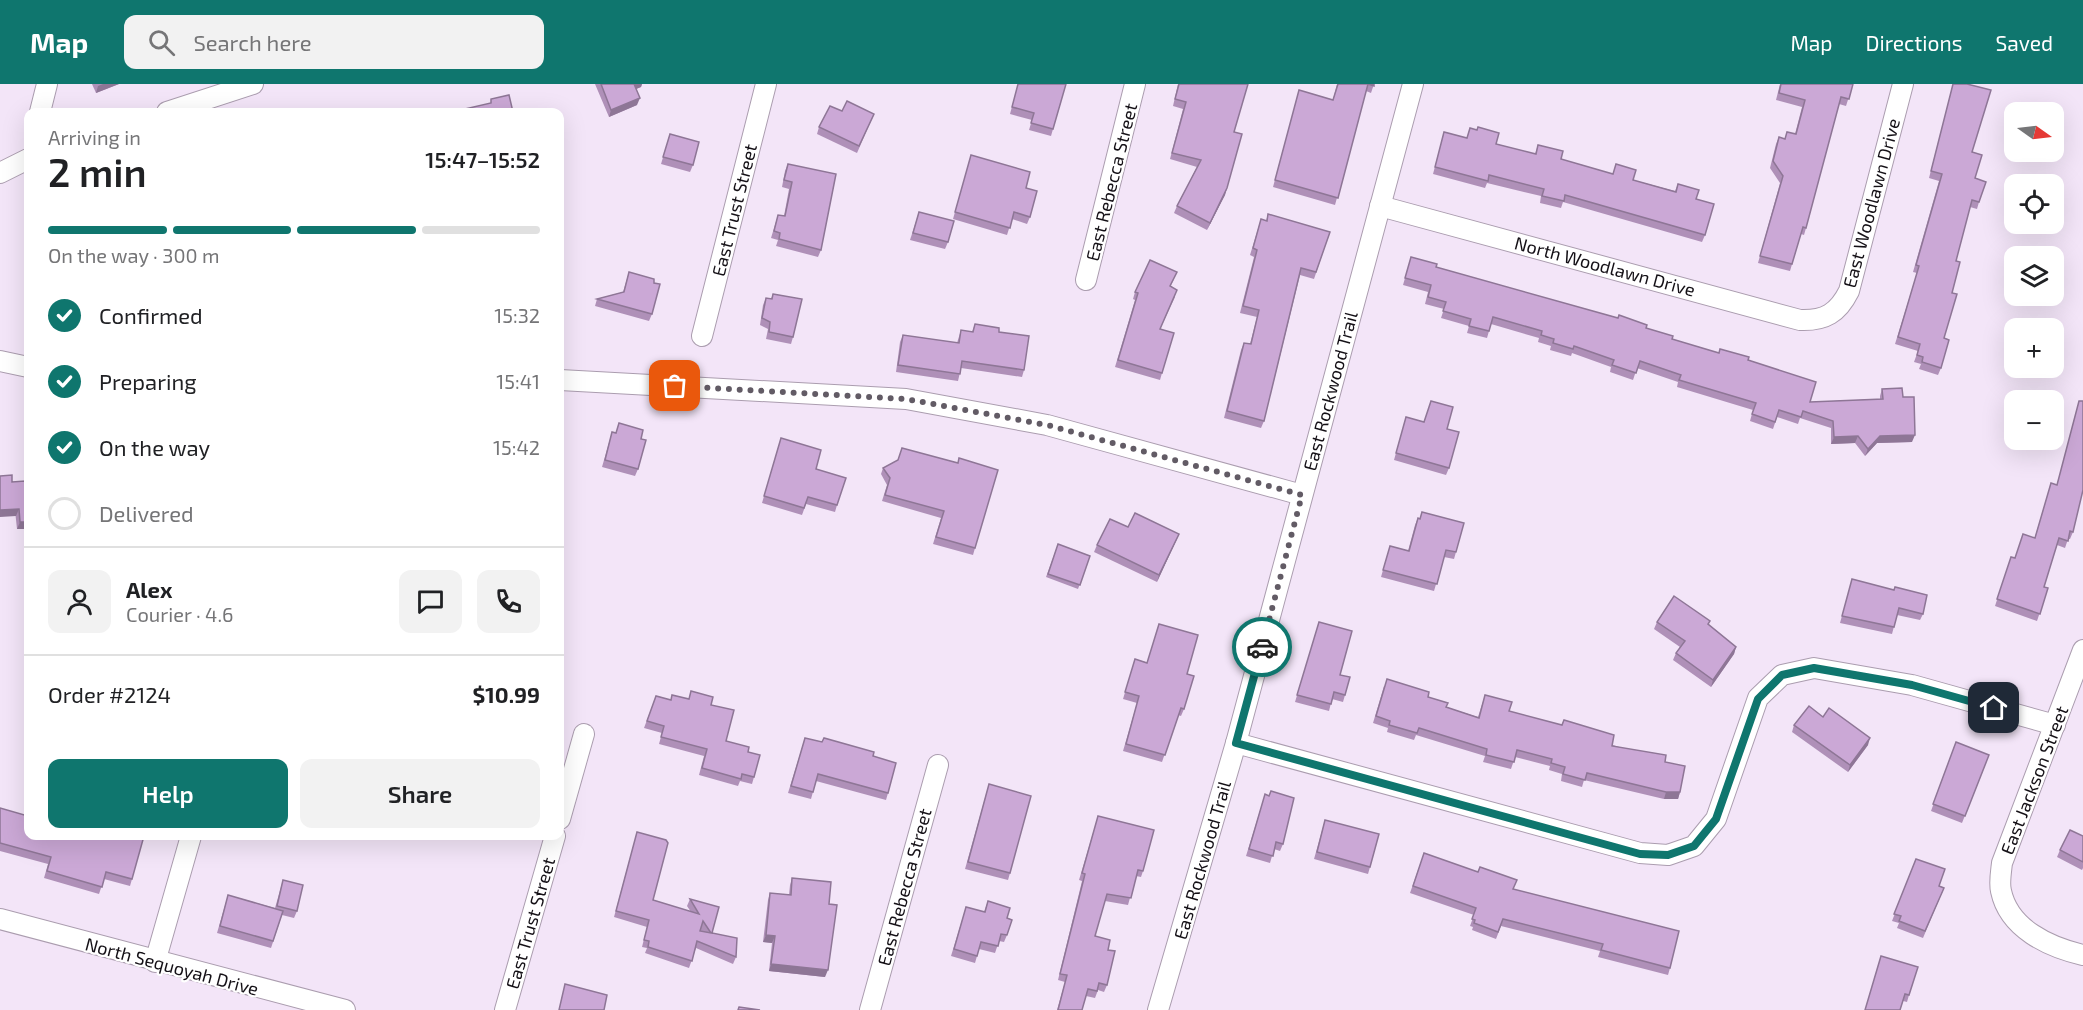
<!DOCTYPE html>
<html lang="en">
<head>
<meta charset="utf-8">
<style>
  body { margin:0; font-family:"Exo 2",sans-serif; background:#f2f2f2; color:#202124; height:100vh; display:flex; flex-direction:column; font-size:22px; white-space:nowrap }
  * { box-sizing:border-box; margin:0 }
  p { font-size:20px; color:#757577 }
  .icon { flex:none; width:33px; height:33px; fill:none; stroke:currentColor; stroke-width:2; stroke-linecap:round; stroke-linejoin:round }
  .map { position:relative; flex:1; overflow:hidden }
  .sheet { position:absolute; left:24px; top:24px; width:540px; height:732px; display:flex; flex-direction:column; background:#fff; border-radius:12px; box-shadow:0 6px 24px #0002 }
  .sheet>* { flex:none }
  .needle { width:39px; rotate:104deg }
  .fabs { position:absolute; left:2004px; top:18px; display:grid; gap:12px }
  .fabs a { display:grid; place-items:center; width:60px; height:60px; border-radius:12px; background:#fff; box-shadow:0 6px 24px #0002; font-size:30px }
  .pin { position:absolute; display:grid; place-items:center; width:51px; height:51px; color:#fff; margin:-26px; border-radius:12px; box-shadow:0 3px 9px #0006 }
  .courier { position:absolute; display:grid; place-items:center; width:60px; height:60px; margin:-30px; border:4px solid #0f766e; border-radius:50%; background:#fff; color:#222; box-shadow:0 2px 8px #0007 }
  .head em { font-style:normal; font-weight:600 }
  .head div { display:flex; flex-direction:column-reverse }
  .head { display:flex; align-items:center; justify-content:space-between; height:102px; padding:0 24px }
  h1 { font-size:39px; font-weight:600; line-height:45px }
  .bar { display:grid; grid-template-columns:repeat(4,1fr); gap:9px 6px; align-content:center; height:72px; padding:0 24px }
  .bar i { height:8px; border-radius:4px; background:#e0e0e0 }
  .bar .current { background:#0f766e }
  .bar p { grid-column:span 4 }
  .line { display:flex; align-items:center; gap:15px; padding:0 24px; border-top:2px solid #e0e0e0 }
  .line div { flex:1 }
  .round { display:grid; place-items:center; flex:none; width:63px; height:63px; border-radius:12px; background:#f2f2f2 }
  ol { padding:0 24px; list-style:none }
  li { display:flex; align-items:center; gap:18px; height:66px }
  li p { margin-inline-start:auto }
  li .icon { padding:6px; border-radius:50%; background:#0f766e; color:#fff; stroke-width:4 }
  li:last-child { color:#757577 }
  li i { width:33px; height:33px; border:3px solid #e0e0e0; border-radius:50% }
  .action { display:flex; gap:12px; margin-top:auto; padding:12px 24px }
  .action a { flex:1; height:69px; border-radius:12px; background:#0f766e; color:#fff; font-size:24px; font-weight:600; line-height:69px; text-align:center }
  .action a+a { background:#f2f2f2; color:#202124 }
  header { display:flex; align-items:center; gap:36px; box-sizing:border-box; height:84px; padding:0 30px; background:#0f766e; color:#fff }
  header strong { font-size:28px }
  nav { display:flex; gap:33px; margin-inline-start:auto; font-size:21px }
  .search { width:420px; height:54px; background:#f2f2f2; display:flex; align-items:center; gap:15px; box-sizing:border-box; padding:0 21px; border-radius:12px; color:#757577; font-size:22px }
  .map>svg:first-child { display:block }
</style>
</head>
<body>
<header>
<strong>Map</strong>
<div class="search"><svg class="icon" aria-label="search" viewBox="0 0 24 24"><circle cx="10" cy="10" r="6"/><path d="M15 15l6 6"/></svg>Search here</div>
<nav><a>Map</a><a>Directions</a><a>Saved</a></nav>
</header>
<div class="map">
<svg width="2083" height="926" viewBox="0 0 2083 926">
  <rect width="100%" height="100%" fill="#f3e5f8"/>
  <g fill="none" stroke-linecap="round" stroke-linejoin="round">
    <defs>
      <g id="street">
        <path d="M40 28 47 0"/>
        <path d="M167 28 253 0"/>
        <path d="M0 89 28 75"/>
        <path d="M1380 122 1800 236C1825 237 1838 229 1849 207L1903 0"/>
        <path d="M1086 196 1135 0"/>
        <path d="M702 252 766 0"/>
        <path d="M0 277 28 283"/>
        <path d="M560 296 906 315 1047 341 1302 411"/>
        <path d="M2083 566 2002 779C2001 788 1999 799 2001 807 2009 845 2049 863 2083 871"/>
        <path d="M1236 659 1640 769 1668 771 1694 762 1716 735 1758 614 1782 591 1814 584 1912 601 2055 641"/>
        <path d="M560 735 584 650"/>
        <path d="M0 835 345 926"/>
        <path d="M155 878 191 752"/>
        <path d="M505 926 555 752"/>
        <path d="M870 926 938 681"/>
        <path d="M1158 926 1236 659 1413 0"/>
      </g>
    </defs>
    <!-- street casing -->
    <use href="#street" stroke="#ab9daf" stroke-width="22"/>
    <!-- street -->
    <use href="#street" stroke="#fff" stroke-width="20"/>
  </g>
  <!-- wall -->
  <g fill="#af90b8">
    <path d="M92 0H119L96 9Z"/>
    <path d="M595 0H642L641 3 636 5 637 21 609 33Z"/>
    <path d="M1018 0H1066L1051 52 1029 46 1032 36 1010 30Z"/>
    <path d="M1178 0H1248L1234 48 1225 111 1207 146 1174 129 1177 122 1197 83 1170 75 1183 25 1173 22Z"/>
    <path d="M1337 0H1374L1371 9 1366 7 1335 121 1273 103 1299 6 1333 16Z"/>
    <path d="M1780 0H1853L1846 22 1839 20 1806 144 1804 151 1801 150 1790 187 1758 179 1780 99 1770 84 1776 60 1779 53 1784 55 1795 50 1802 23 1776 16Z"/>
    <path d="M1953 0 1972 68 1979 118 1977 125 1970 123 1956 177 1952 209 1944 254 1941 284 1938 291 1919 285 1921 280 1914 278 1918 267 1895 260 1917 189 1913 188 1939 97 1929 94Z"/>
    <path d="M842 27 874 30 857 69 817 50 819 43Z"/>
    <path d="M1470 44 1496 60 1535 70 1538 61 1561 75 1613 90 1616 80 1633 96 1675 107 1678 100 1696 115 1705 151 1702 158 1563 118 1561 124 1540 119 1541 112 1487 99 1485 104 1433 90 1444 48 1467 54Z"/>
    <path d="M670 50 693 81 690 88 661 80Z"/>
    <path d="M971 71 1026 104 1030 133 1027 140 1012 135 1007 151 953 135Z"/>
    <path d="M788 80 821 166 818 173 776 162 778 156 771 154 778 131 784 132 789 105 782 103 785 87Z"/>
    <path d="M919 128 948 158 945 165 910 156Z"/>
    <path d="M1268 130 1330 148 1314 195 1300 191 1264 337 1261 344 1224 334 1241 266 1244 259 1250 260 1257 233 1240 229 1254 173 1250 171 1261 135 1266 137Z"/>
    <path d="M1411 173 1436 183 1646 244 1672 255 1719 269 1748 276 1810 318 1880 315V312L1882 305 1903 313 1912 358 1877 359 1865 372 1855 359 1831 360V344L1800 334 1798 340 1777 333 1773 345 1750 337 1753 326 1677 303 1678 298 1637 284 1633 296 1610 288 1611 283 1572 269 1571 272 1550 266 1551 262 1538 258 1539 254 1491 240 1487 254 1467 249 1469 242 1441 234 1444 225 1425 220 1428 208 1403 201Z"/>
    <path d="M629 188 654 199 652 230 649 237 595 222 597 215 623 208Z"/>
    <path d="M1174 195 1170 203 1175 213 1160 245 1162 289 1160 296 1115 283 1135 216 1133 215 1135 208Z"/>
    <path d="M773 210 793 253 791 260 766 255 768 245 760 241 763 221 766 214 771 215Z"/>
    <path d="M975 240 999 248 1024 286 1022 293 961 284 958 297 896 288 900 258 903 251 957 259 961 246 972 248Z"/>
    <path d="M1431 317 1447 345 1449 384 1446 391 1394 376 1406 333 1424 338Z"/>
    <path d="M2079 317 2073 448 2070 455H2068L2065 464 2057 461 2044 503 2048 504 2037 537 1995 522 2011 473 2015 474 2035 453 2051 399 2057 401Z"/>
    <path d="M619 339 641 355 638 385 635 392 602 383 612 348 616 349Z"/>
    <path d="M781 354 816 385 837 421 835 428 806 420 802 431 762 419Z"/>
    <path d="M902 364 975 464 973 471 933 460 941 434 882 417 887 401 881 390 883 384 898 376Z"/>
    <path d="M12 398 26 414H28V445H17Z"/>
    <path d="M1422 428 1456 468 1454 475 1444 473 1434 507 1381 493 1390 462 1408 467 1415 441 1418 434 1420 435Z"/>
    <path d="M1128 443 1179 450 1157 498 1094 468 1097 461Z"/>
    <path d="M1058 460 1090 472 1078 505 1046 493Z"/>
    <path d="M1852 495 1923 530 1920 536 1897 531 1892 550 1840 539Z"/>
    <path d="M1657 538 1709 541 1736 563 1734 570 1711 603 1673 576 1676 569 1680 563 1654 545Z"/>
    <path d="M1317 545 1345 611 1343 618 1332 615 1329 627 1295 618Z"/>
    <path d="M1135 575 1187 590 1184 625 1181 632 1178 631 1162 678 1123 667 1137 619 1123 615Z"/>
    <path d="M1384 602 1428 613 1446 623 1478 633 1485 611 1509 627 1665 678 1680 708 1678 715H1664L1584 696 1582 703 1561 697 1562 690 1549 686 1550 682 1515 673 1511 685 1483 678 1485 672 1416 651 1414 656 1387 648 1388 644 1373 639Z"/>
    <path d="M672 611 711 621 726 657 748 668 754 693 752 700 740 697 738 702 699 691 704 672 659 660 662 649 644 644 656 612 671 616Z"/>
    <path d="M1823 633 1868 661 1848 688 1792 648 1794 641Z"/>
    <path d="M805 654 822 658 824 654 873 672 888 709 886 716 816 697 811 715 788 709Z"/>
    <path d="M1956 658 1989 671 1962 739 1931 727Z"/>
    <path d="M989 700 1010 789 1008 796 965 785Z"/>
    <path d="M1263 717 1283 760 1280 767 1274 765 1270 779 1246 772Z"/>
    <path d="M0 724 132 795 130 802 104 795 99 810 44 794 48 780 0 767Z"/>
    <path d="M1325 736 1370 783 1368 790 1314 775Z"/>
    <path d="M1096 739 1143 787 1141 793 1136 792 1128 821 1105 817 1095 852 1108 866 1107 901 1104 908 1098 906 1095 914 1086 912 1082 926H1057L1065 898 1058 896 1082 797 1079 796Z"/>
    <path d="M637 748 653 816 691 828 687 822 690 815 712 849 736 873 733 880 696 864 689 884 645 869 647 864 642 863 647 843 614 833Z"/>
    <path d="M2083 752V784L2082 786 2057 773 2060 766Z"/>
    <path d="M1424 769 1513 805 1670 884 1668 891 1598 873 1600 867 1501 842 1496 855 1472 846 1473 843 1470 842 1474 831 1410 809Z"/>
    <path d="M1916 775 1939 802 1944 804 1923 854 1897 844 1899 839 1892 837Z"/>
    <path d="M792 794 829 820 825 893 769 887 772 859 763 858 768 816 770 809 789 811 790 801Z"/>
    <path d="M283 796 297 827 294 834 282 831 271 864 217 849 228 811 275 824Z"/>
    <path d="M988 817 1007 834V851L1004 858 999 857 995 869 979 865 975 879 951 872 966 823 984 828Z"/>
    <path d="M1881 872 1909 911 1907 918 1903 917 1900 926H1865Z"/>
  </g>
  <!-- shaded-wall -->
  <g fill="#8e7696">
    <path d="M103 0H119L96 9 98 2Z"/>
    <path d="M634 0H642L641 3 631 7Z"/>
    <path d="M640 14 637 21 609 33 611 26Z"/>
    <path d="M1227 104 1225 111 1207 146 1210 139Z"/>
    <path d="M1915 351 1912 358 1877 359 1865 372 1868 365 1880 352Z"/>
    <path d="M1858 352 1855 359 1831 360 1834 353Z"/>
    <path d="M19 425 16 432 0 433V426Z"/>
    <path d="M20 438H28V445H17Z"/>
    <path d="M1179 450 1176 457 1157 498 1159 491Z"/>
    <path d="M1736 563 1734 570 1711 603 1713 596Z"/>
    <path d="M1870 654 1868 661 1848 688 1850 681Z"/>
    <path d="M1666 708H1680L1678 715H1664Z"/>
    <path d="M766 851 775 852 772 859 763 858Z"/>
    <path d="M771 880 828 886 825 893 769 887Z"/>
  </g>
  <!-- building -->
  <g fill="#cba8d6" stroke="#8e7696" stroke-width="1.5" fill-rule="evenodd">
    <path d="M601 0H634L640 14 611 26Z"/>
    <path d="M1018 0H1066L1053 45 1031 39 1034 29 1012 23Z"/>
    <path d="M1179 0H1248L1234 48 1242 50 1227 104 1210 139 1177 122 1201 76 1172 69 1186 18 1175 15Z"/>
    <path d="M1338 0H1374V2L1368 0 1338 114 1275 96 1299 6 1333 16Z"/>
    <path d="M1781 0H1853L1849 15 1841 13 1806 144 1803 143 1792 180 1760 172 1783 92 1773 77 1779 53 1785 55 1787 48 1796 50 1805 16 1779 9Z"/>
    <path d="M1953 0H1967L1991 6 1972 68 1982 71 1975 94 1986 98 1979 118 1972 116 1956 177 1960 178 1952 209 1957 210 1944 254 1949 256 1941 284 1922 278 1923 273 1917 271 1920 260 1898 253 1919 182 1916 181 1942 90 1931 87Z"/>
    <path d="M509 11 513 28H452L491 19V15Z"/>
    <path d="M847 17 874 30 859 62 819 43 830 22 842 27Z"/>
    <path d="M1478 43 1499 49 1496 60 1536 70 1538 61 1563 67 1561 75 1613 90 1616 80 1636 86 1633 96 1676 108 1678 100 1699 106 1696 115 1714 120 1705 151 1565 111 1564 117 1542 112 1544 105 1489 91 1488 97 1435 83 1444 48 1467 54 1470 44 1477 46Z"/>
    <path d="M670 50 699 58 693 81 663 73Z"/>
    <path d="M971 71 1030 88 1026 104 1037 107 1030 133 1014 128 1010 144 955 128Z"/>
    <path d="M788 80 836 90 821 166 779 155 780 149 774 147 778 131 785 132 792 98 784 96Z"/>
    <path d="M919 128 954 137 948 158 913 149Z"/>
    <path d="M1268 130 1330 148 1316 188 1301 184 1264 337 1227 327 1244 259 1251 260 1259 226 1243 222 1257 166 1253 164 1261 135 1267 137Z"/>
    <path d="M1411 173 1437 180 1436 183 1618 234 1619 231 1647 241 1646 244 1673 252 1672 255 1719 269 1720 265 1749 273 1748 276 1816 298 1810 318 1883 315 1882 305 1902 304 1903 313H1914L1915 351 1880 352 1868 365 1858 352 1834 353 1833 337 1803 327 1801 333 1779 326 1775 338 1752 330 1756 319 1679 296 1681 291 1640 277 1636 289 1612 281 1614 276 1574 262 1573 265 1553 259 1554 255 1541 251 1542 247 1493 233 1489 247 1469 242 1471 235 1443 227 1446 218 1428 213 1431 201 1405 194Z"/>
    <path d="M1150 176 1177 188 1170 202 1177 206 1160 245 1174 249 1162 289 1118 276 1138 209 1135 208Z"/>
    <path d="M629 188 654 195V199L660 200 652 230 597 215 624 208Z"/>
    <path d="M773 210 802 215 793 253 769 248 770 238 762 234 766 214 772 215Z"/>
    <path d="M975 240 999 244V248L1029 252 1024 286 962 277 960 290 898 281 903 251 959 259 961 246 973 248Z"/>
    <path d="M1431 317 1453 323 1447 345 1459 348 1449 384 1396 369 1406 333 1424 338Z"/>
    <path d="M2079 317H2083V406L2073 448 2070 447 2068 457 2059 454 2044 503 2048 504 2040 530 1997 515 2011 473 2015 474 2023 450 2035 454 2051 399 2057 401Z"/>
    <path d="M619 339 643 346 641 355 646 356 638 385 605 376 612 348 616 349Z"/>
    <path d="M781 354 821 366 816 385 846 394 837 421 808 413 804 424 764 412Z"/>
    <path d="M560 360 563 361 561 393H560Z"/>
    <path d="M902 364 958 379 959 374 998 386 975 464 936 453 944 427 885 411 890 394 883 384 898 376Z"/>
    <path d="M12 391V398L25 397 26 414H28V438H20L19 425 0 426V392Z"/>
    <path d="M1422 428 1464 439 1456 468 1446 466 1437 500 1383 486 1390 462 1409 467 1418 434 1420 435Z"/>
    <path d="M1135 429 1179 450 1159 491 1097 461 1110 435 1128 443Z"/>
    <path d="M1058 460 1090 472 1080 501 1048 490Z"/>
    <path d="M1852 495 1894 506 1895 503 1927 511 1923 530 1899 524 1894 543 1842 532Z"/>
    <path d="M1674 512 1710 537 1708 540 1736 563 1713 596 1676 569 1685 557 1657 538Z"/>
    <path d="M1319 538 1352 547 1340 591 1350 593 1345 611 1334 608 1331 620 1297 611Z"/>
    <path d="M1159 540 1198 551 1187 590 1194 592 1184 625 1181 624 1165 671 1126 660 1139 612 1125 608 1135 575 1147 579Z"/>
    <path d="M1387 595 1429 608 1428 613 1448 619 1446 623 1479 634 1485 611 1512 618 1509 627 1562 641 1564 636 1614 651 1612 662 1666 671 1665 678 1685 682 1680 708H1666L1587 689 1585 696 1563 690 1565 683 1551 679 1552 675 1517 666 1514 678 1486 671 1487 665 1419 644 1417 649 1389 641 1390 637 1376 632Z"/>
    <path d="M691 607 713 613 711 621 734 626 726 657 749 663 748 668 760 671 754 693 742 690 741 695 702 684 707 665 661 653 664 642 647 637 656 612 671 616 672 611 689 615Z"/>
    <path d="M1809 622 1823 633 1829 624 1870 654 1850 681 1794 641Z"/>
    <path d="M805 654 822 658 824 654 874 668 873 672 896 679 888 709 818 690 813 708 791 702Z"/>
    <path d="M1956 658 1989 671 1965 732 1933 720Z"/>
    <path d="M989 700 1031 712 1010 789 968 778Z"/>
    <path d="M1271 707 1294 714 1283 760 1276 758 1273 772 1249 765 1265 710 1269 712Z"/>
    <path d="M0 724 28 732V752H144L132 795 106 788 102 803 47 787 51 773 0 759Z"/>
    <path d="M1098 732 1154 746 1143 787 1138 786 1131 814 1107 810 1095 852 1110 856 1108 866 1115 867 1107 901 1099 899 1097 907 1088 905 1082 926H1058L1067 891 1060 890 1085 790 1082 789Z"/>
    <path d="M1325 736 1379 750 1370 783 1317 768Z"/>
    <path d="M2070 746 2083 752V778L2060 766Z"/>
    <path d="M637 748 666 756 668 759 653 816 699 830 690 815 719 823 712 849 737 854 736 873 697 857 692 877 648 863 649 857 644 856 649 836 616 827ZM703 837 711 849 700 847Z"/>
    <path d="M1424 769 1478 788 1480 783 1517 796 1513 805 1679 847 1670 884 1601 866 1603 860 1503 835 1498 848 1474 839 1475 836 1472 835 1476 824 1413 802Z"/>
    <path d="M1916 775 1945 785 1939 802 1944 804 1925 847 1899 837 1901 832 1894 830Z"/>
    <path d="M792 794 831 798 829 820 837 821 828 886 771 880 775 852 766 851 770 809 791 811Z"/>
    <path d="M283 796 303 801 297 827 277 822Z"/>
    <path d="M228 811 283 827 273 857 220 842Z"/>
    <path d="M988 817 1010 824 1007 834 1012 836 1007 851 1001 850 998 862 981 858 977 872 954 865 966 823 985 828Z"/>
    <path d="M1881 872 1918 883 1909 911 1905 910 1900 926H1865Z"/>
    <path d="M565 900 607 911 604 926H559Z"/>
    <path d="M739 923 760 926H738Z"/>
  </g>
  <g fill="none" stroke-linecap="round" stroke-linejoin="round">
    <!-- done -->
    <path stroke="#625b65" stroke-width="6" stroke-dasharray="0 10.8" d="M675 302 906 315 1047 341 1302 411 1262 563"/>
    <!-- route -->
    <path stroke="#0f766e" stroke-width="8" d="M1262 563 1236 659 1640 770 1668 771 1694 762 1716 735 1758 615 1782 591 1814 584 1912 601 1994 624"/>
  </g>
  <g text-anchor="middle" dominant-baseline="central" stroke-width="4.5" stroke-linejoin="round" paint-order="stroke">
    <!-- street labels -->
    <g font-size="18" fill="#141016" stroke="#fff">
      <text transform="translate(1111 98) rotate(-76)">East Rebecca Street</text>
      <text transform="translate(1871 119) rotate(-75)">East Woodlawn Drive</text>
      <text transform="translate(734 126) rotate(-76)">East Trust Street</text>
      <text transform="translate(1605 182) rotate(15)">North Woodlawn Drive</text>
      <text transform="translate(1330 307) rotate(-75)">East Rockwood Trail</text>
      <text transform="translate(2034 696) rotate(-69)">East Jackson Street</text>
      <text transform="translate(1202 776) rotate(-74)">East Rockwood Trail</text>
      <text transform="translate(904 803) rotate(-75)">East Rebecca Street</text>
      <text transform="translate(530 839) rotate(-74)">East Trust Street</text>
      <text transform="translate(172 882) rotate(15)">North Sequoyah Drive</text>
    </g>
  </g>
</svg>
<div class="fabs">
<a><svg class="needle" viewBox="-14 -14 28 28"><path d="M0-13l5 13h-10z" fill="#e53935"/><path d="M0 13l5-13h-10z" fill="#757577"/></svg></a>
<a><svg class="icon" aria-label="locate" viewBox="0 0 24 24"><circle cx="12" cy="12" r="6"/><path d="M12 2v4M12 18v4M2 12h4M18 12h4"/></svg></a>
<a><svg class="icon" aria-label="layers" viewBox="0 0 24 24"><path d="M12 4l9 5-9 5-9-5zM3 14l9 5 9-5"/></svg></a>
<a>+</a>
<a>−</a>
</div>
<div class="pin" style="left:675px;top:302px;background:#ea580c"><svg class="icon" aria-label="bag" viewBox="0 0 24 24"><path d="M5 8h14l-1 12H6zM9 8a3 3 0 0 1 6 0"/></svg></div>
<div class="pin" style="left:1994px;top:624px;background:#1f2937"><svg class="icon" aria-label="home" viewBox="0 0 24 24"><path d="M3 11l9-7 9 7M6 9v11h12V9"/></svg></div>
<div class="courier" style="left:1262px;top:563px"><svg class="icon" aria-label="car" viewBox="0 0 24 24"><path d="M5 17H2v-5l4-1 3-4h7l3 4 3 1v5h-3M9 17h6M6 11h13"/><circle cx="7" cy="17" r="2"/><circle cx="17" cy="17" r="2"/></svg></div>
<section class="sheet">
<div class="head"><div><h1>2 min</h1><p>Arriving in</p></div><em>15:47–15:52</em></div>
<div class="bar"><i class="current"></i><i class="current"></i><i class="current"></i><i></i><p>On the way · 300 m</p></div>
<ol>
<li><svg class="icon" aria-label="check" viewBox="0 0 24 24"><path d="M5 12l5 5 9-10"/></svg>Confirmed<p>15:32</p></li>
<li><svg class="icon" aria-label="check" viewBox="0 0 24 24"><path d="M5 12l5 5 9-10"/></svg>Preparing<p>15:41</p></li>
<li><svg class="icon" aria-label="check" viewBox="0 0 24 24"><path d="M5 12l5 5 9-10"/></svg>On the way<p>15:42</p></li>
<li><i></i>Delivered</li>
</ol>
<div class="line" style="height:108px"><a class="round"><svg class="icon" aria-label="person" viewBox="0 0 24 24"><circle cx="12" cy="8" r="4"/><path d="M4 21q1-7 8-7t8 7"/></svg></a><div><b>Alex</b><p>Courier · 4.6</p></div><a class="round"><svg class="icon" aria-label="chat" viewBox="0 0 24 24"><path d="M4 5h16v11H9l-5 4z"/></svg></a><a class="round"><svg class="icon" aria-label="phone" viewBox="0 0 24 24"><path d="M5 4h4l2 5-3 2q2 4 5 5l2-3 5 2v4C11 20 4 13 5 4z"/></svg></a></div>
<div class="line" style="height:78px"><div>Order #2124</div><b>$10.99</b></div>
<div class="action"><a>Help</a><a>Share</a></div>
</section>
</div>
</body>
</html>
